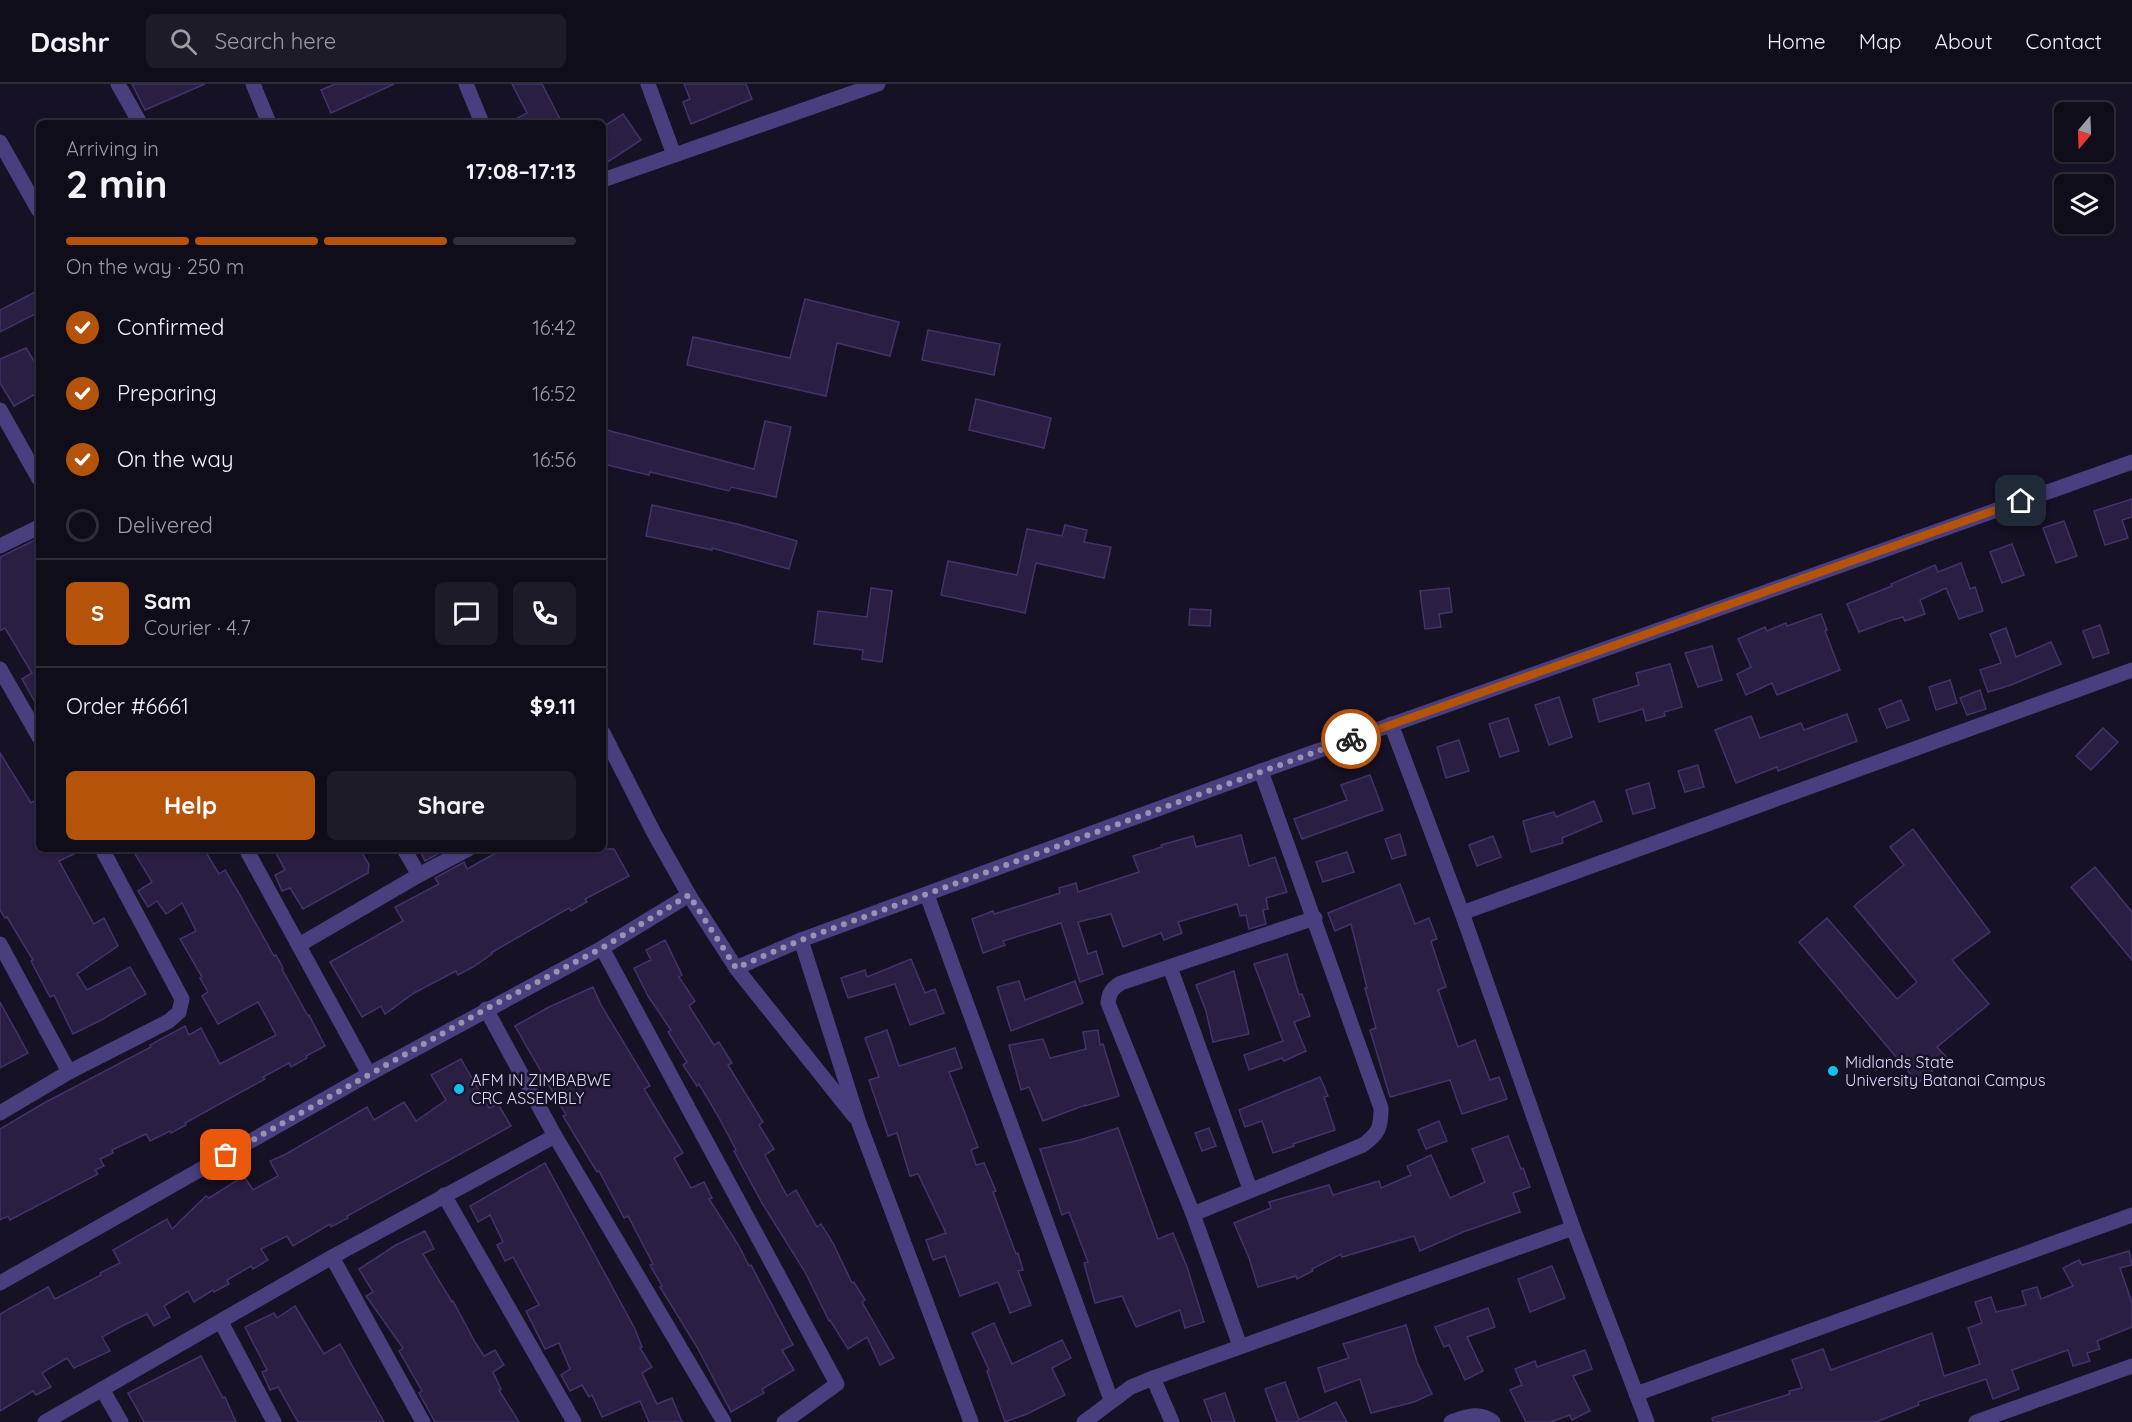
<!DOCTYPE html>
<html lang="en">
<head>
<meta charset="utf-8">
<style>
  body { margin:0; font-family:Quicksand,sans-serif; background:#1e1b28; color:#f1f3f6; height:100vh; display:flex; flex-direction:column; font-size:22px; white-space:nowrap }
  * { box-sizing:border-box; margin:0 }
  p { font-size:20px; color:#9c9ca3 }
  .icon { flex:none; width:33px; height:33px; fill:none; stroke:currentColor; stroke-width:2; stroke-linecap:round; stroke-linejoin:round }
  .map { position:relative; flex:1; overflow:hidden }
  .side { position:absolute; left:36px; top:36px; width:570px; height:732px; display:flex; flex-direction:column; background:#100d1b; border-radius:9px; box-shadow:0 2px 4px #0004,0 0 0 2px #302d3a }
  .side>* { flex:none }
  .needle { width:39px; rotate:199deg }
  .buttons { position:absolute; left:2054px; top:18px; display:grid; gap:12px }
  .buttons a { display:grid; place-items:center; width:60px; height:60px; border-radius:9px; background:#100d1b; box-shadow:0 2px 4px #0004,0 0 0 2px #302d3a; font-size:30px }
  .pin { position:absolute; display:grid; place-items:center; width:51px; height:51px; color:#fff; margin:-26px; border-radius:12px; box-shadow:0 3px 9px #0006 }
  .courier { position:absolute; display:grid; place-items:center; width:60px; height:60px; margin:-30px; border:4px solid #b45309; border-radius:50%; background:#fff; color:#222; box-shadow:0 2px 8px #0007 }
  .head em { font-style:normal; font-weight:700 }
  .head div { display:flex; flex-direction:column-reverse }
  .head { display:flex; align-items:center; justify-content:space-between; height:102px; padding:0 30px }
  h1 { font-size:39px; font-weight:700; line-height:45px }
  .bar { display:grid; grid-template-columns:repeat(4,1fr); gap:9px 6px; align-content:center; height:72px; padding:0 30px }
  .bar i { height:8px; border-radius:4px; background:#302d3a }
  .bar .active { background:#b45309 }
  .bar p { grid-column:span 4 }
  .line { display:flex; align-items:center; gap:15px; padding:0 30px; border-top:2px solid #302d3a }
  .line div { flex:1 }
  .round { display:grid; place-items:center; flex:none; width:63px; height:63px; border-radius:9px; background:#1e1b28 }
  ol { padding:0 30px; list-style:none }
  li { display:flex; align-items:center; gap:18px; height:66px }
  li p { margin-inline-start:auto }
  li .icon { padding:6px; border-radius:50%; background:#b45309; color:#fff; stroke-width:4 }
  li:last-child { color:#9c9ca3 }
  li i { width:33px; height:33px; border:3px solid #302d3a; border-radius:50% }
  .action { display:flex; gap:12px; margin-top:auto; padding:12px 30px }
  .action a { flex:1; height:69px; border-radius:9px; background:#b45309; color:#fff; font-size:24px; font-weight:700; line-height:69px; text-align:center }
  .action a+a { background:#1e1b28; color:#f1f3f6 }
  header { display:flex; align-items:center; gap:36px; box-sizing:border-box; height:84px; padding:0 30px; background:#100d1b; border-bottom:2px solid #302d3a }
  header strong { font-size:28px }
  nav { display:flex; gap:33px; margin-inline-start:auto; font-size:21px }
  .search { width:420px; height:54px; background:#1e1b28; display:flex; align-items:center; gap:15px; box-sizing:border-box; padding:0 21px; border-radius:9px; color:#9c9ca3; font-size:22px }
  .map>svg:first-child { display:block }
</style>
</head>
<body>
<header>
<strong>Dashr</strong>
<div class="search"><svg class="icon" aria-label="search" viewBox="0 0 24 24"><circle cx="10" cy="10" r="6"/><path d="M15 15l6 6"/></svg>Search here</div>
<nav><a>Home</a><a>Map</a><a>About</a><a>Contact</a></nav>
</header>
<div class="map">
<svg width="2132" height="1338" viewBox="0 0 2132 1338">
  <rect width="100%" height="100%" fill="#161124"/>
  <!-- building -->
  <g fill="#2a1e43" stroke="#44326d" stroke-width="1.5">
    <path d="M132 0H205L145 26Z"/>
    <path d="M335 0H394L331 29 321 6Z"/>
    <path d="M512 0H542L562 39H508L527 29Z"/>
    <path d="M684 0H746L752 15 691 40 683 18 690 15Z"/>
    <path d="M623 30 641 56 603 81V43Z"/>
    <path d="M39 206V228L0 248V226Z"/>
    <path d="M805 215 899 238 890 272 837 259 826 312 687 281 693 253 790 274Z"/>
    <path d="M928 246 1000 260 994 291 922 276Z"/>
    <path d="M26 264 39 285V308L14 322 0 299V275Z"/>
    <path d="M976 315 1051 334 1044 364 969 346Z"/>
    <path d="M765 337 791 343 776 413 731 403 729 407 650 388 649 391 603 380V345L754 385Z"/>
    <path d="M2132 415V433L2122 436 2128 454 2105 461 2094 427Z"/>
    <path d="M652 421 737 440 797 457 789 485 712 464V466L646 452Z"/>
    <path d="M2064 437 2077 472 2056 479 2043 444Z"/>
    <path d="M1065 441 1087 446 1084 458 1111 463 1104 494 1036 479 1025 529 941 511 948 477 1017 491 1027 445 1062 452Z"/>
    <path d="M39 454V625L22 595 32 589 5 544 0 547V473Z"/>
    <path d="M2012 460 2024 491 2002 499 1990 468Z"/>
    <path d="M1961 479 1970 505 1975 503 1983 527 1959 535 1946 504 1920 516 1925 530 1905 537 1903 533 1892 536 1859 548 1847 520 1892 502 1891 500 1935 481 1938 488Z"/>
    <path d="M871 504 892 507 882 578 862 575 863 566 814 560 818 527 867 533Z"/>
    <path d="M1449 504 1452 528 1439 530 1441 543 1425 545 1420 507Z"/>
    <path d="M1190 525 1211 526 1210 542 1189 541Z"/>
    <path d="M1821 530 1827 546 1825 547 1840 586 1777 611 1772 599 1746 611 1737 590 1751 583 1738 555 1765 543 1767 547 1786 539 1787 542Z"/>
    <path d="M2100 541 2109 569 2093 574 2083 547Z"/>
    <path d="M2006 544 2016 573 2051 558 2061 580 2011 601 1988 608 1980 586 2001 579 1990 550Z"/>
    <path d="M1712 562 1722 596 1698 603 1685 569Z"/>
    <path d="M1670 580 1682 623 1664 628 1665 632 1646 637 1643 625 1599 638 1593 615 1639 601 1636 589Z"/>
    <path d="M1950 596 1957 619 1936 626 1929 603Z"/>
    <path d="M1980 606 1986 625 1967 631 1960 614Z"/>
    <path d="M1559 613 1572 653 1549 661 1535 621Z"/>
    <path d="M1901 616 1909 636 1887 644 1879 625Z"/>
    <path d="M1847 630 1857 657 1778 687 1777 683 1736 699 1715 646 1751 632 1760 654 1801 639 1804 646Z"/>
    <path d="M1508 634 1519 667 1500 673 1489 640Z"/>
    <path d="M2103 644 2118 658 2091 686 2076 672Z"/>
    <path d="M1459 656 1469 687 1446 694 1437 663Z"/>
    <path d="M0 669 31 719 39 714V765H84L59 777 94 840 104 834 118 862 77 890 87 906 130 883 146 910 103 935 73 950 54 911 50 913 31 877 33 876 7 833 5 834 0 826Z"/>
    <path d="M1698 681 1704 703 1685 708 1678 687Z"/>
    <path d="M1370 691 1383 726 1302 755 1294 735 1347 716 1341 701Z"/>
    <path d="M1649 699 1655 724 1633 730 1626 706Z"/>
    <path d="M1594 717 1602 737 1562 754 1563 759 1531 768 1523 737 1554 728 1556 733Z"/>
    <path d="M1913 745 1990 848 1952 876 1989 920 1937 963 1947 974 1918 999 1799 858 1827 834 1897 915 1917 898 1854 822 1904 781 1890 763Z"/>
    <path d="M1400 750 1406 771 1392 775 1385 755Z"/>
    <path d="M1241 751 1249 782 1275 773 1287 808 1266 814 1268 825 1263 826 1266 840 1249 845 1246 831 1240 832 1237 820 1178 838 1182 849 1164 856 1161 849 1123 863 1111 830 1078 838 1088 870 1096 867 1103 890 1080 898 1061 839 1003 857 1005 861 983 869 972 835 993 827 994 830 1060 809 1059 804 1076 799 1078 808 1139 788 1133 772 1162 763 1161 761 1193 752 1196 763Z"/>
    <path d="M1493 752 1501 773 1477 782 1469 761Z"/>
    <path d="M132 765H204L219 790 225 786 237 806 274 872 276 871 283 884 282 885 293 905 308 932 309 931 325 962 306 972 307 974 291 983 289 979 263 993 265 995 185 1039 186 1041 171 1049 170 1047 150 1057 146 1050 112 1066 113 1069 100 1075 104 1082 95 1086 98 1090 10 1136 8 1132 0 1136V1045L44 1019 151 963 150 961 185 942 189 951 201 944 220 980 276 951 258 918 218 940 202 912 208 908 200 894 202 893 180 855 196 847 182 819 166 830 157 817 148 823 138 807 152 798Z"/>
    <path d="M284 765H360L369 781 368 789 303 825 290 804 282 807 275 791 285 786 276 769Z"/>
    <path d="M419 765H447L425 777Z"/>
    <path d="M503 765H614L629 792 585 815 587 818 571 827 569 824 527 848 491 869 492 870 473 883 458 891 456 887 414 909 385 930 381 922 362 933 330 878 403 837 395 823 439 800 435 794 464 778 467 785Z"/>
    <path d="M1347 768 1354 788 1323 798 1316 778Z"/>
    <path d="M2095 783 2132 828V876L2071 803Z"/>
    <path d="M1400 800 1415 840 1429 834 1437 855 1431 857 1446 903 1438 906 1458 963 1475 956 1490 996 1499 993 1507 1015 1462 1030 1450 996 1390 1013 1370 946 1376 944 1365 904H1367L1351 840 1335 847 1328 829Z"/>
    <path d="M665 856 682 891 679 893 695 917 689 922 714 961 719 958 732 979 728 981 763 1038 759 1041 774 1065 765 1071 787 1112 796 1106 817 1143 821 1140 833 1159 852 1199 854 1198 865 1216 862 1218 894 1274 880 1281 867 1253 848 1265 830 1236 829 1237 805 1188 762 1119 734 1067 736 1066 718 1032 699 1000 697 1002 683 981 687 978 668 948 671 946 648 912 634 884 651 876 646 866Z"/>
    <path d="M1287 870 1299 911 1302 910 1310 932 1294 938 1306 967 1284 977 1282 974 1249 986 1244 971 1283 957 1254 880Z"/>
    <path d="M911 875 925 909 935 905 944 929 910 941 895 900 848 914 841 894 865 886 867 893Z"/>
    <path d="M1234 887 1249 950 1213 958 1206 927 1196 901Z"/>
    <path d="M1019 897 1025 916 1075 897 1083 919 1011 947 997 903Z"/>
    <path d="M593 903 601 921 650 1002 644 1005 683 1069 674 1074 691 1104 704 1098 712 1114 709 1115 739 1162 749 1182 751 1181 793 1261 782 1266 794 1286 762 1305 764 1309 731 1328 697 1263 660 1203 662 1202 650 1181 653 1180 628 1132 624 1134 599 1087 597 1088 563 1032 566 1031 515 942 549 923Z"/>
    <path d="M0 918 28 969 0 984Z"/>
    <path d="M887 946 899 982 955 964 962 984 949 988 978 1063 971 1066 976 1081 984 1079 996 1107 993 1108 1016 1170 1018 1169 1023 1186 1018 1187 1031 1221 1010 1229 998 1198 960 1212 945 1172 933 1176 926 1156 946 1149 918 1090 910 1092 897 1049 888 1052 869 996 879 993 865 954Z"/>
    <path d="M1098 946 1100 961 1103 960 1119 1012 1085 1022V1021L1043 1037 1029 1003 1021 1006 1009 961 1043 955 1050 974 1086 965 1083 948Z"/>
    <path d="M461 975 489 1024 498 1020 511 1042 347 1132 348 1134 331 1143 330 1140 293 1162 287 1152 261 1165 268 1176 253 1185 251 1182 227 1196 229 1200 214 1208 213 1206 194 1218 188 1207 164 1222 170 1233 154 1242 147 1230 124 1241 102 1253 110 1267 74 1284 67 1274 42 1289 51 1303 36 1311 33 1307 0 1327V1230L48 1203 55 1215 101 1191 100 1189 120 1179 113 1166 167 1135 172 1145 206 1112 209 1114 244 1092 253 1106 278 1092 270 1077 286 1070 367 1023 374 1036 404 1018 416 1037 446 1016 431 991Z"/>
    <path d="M1320 993 1328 1012 1324 1013 1335 1046 1293 1060 1294 1062 1273 1069 1262 1037 1245 1043 1239 1026Z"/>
    <path d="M1439 1037 1447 1057 1426 1065 1418 1046Z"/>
    <path d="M1118 1044 1158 1155 1173 1149 1187 1183 1204 1238 1185 1244 1180 1226 1136 1243 1122 1212 1095 1219 1084 1179 1088 1178 1069 1128 1062 1131 1040 1065 1080 1056Z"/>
    <path d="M1209 1044 1216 1062 1202 1067 1195 1049Z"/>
    <path d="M1508 1052 1521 1085 1523 1084 1530 1103 1513 1109 1520 1128 1463 1148 1420 1167 1414 1152 1342 1173 1341 1170 1312 1185 1313 1187 1297 1195 1296 1192 1258 1203 1249 1174 1234 1139 1271 1124 1269 1118 1329 1101 1333 1111 1379 1097 1381 1104 1411 1091 1407 1082 1431 1071 1450 1114 1485 1098 1472 1065Z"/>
    <path d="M545 1079 635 1245 642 1263 640 1264 652 1283 642 1289 657 1320 672 1314 682 1338H649L640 1317 602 1333 592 1311 589 1313 582 1301 570 1307 561 1291 570 1285 559 1259 545 1265 526 1227 539 1221 513 1173 505 1177 497 1161 503 1158 490 1131 478 1138 470 1122Z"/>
    <path d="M425 1147 434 1165 423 1170 452 1218 453 1217 475 1258 484 1272 495 1266 504 1281 493 1288 501 1305 499 1306 519 1338H435L419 1309 422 1307 399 1267 403 1264 366 1212 373 1208 359 1185 396 1161Z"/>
    <path d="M2129 1167 2132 1181 2120 1184 2132 1219V1243L2097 1257 2100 1265 2087 1269 2090 1277 2073 1282 2068 1266 2012 1286 2019 1305 1993 1315 1986 1295 1918 1318 1919 1321 1876 1338H1713L1712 1334 1790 1310 1789 1307 1802 1304 1792 1276 1823 1265 1831 1286 1932 1249 1944 1292 1980 1280 1968 1244 1982 1239 1975 1218 1991 1213 1996 1228 2026 1221 2022 1207 2037 1203 2041 1215 2073 1202 2063 1184 2079 1176 2082 1181Z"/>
    <path d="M1552 1182 1565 1214 1530 1228 1518 1195Z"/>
    <path d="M295 1222 324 1270 340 1260 384 1338H298L278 1303 270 1306 262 1288 267 1286 245 1243 274 1229 277 1234Z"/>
    <path d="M1488 1224 1495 1243 1467 1253 1483 1287 1465 1296 1449 1261 1444 1263 1435 1243Z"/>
    <path d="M994 1239 1012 1280 1062 1256 1071 1274 1052 1284 1065 1311 1027 1330 1005 1338 987 1287 989 1286 972 1249Z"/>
    <path d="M1406 1241 1417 1278 1432 1310 1414 1318 1371 1329 1360 1295 1325 1308 1318 1284 1349 1274 1343 1260Z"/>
    <path d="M1585 1266 1592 1285 1573 1292 1590 1327 1572 1336 1570 1331 1551 1338H1526L1510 1306 1522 1301 1515 1285 1535 1277 1537 1283Z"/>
    <path d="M201 1272 223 1314 225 1313 236 1338H144L128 1309Z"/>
    <path d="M1285 1298 1299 1336 1336 1318 1347 1338H1277L1265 1305Z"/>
    <path d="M1225 1309 1235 1338H1212L1204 1316Z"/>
  </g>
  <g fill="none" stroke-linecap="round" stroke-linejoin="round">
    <!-- street -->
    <g stroke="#493f7f" stroke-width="15">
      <path d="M118 0 140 39"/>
      <path d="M253 0 269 39"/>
      <path d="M466 0 482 39"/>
      <path d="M648 0 674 71"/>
      <path d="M0 58 39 127"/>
      <path d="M603 96 878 0"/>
      <path d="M0 326 39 395"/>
      <path d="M0 462 39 443"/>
      <path d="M0 585 39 653"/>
      <path d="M1391 640 1462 829 1573 1144 1647 1338"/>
      <path d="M603 649 654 749 689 811 736 884 854 1032"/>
      <path d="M246 765 369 990"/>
      <path d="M404 765 419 791"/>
      <path d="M927 811 1111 1316"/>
      <path d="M1462 829 2132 586"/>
      <path d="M801 856 859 1039 971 1338"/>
      <path d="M0 860 69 988"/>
      <path d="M299 861 419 791 468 765"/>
      <path d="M602 864 837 1300 784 1338"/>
      <path d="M1170 883 1250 1105"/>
      <path d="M736 884 801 856 1261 687 2132 378"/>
      <path d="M486 925 555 1052 724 1338"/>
      <path d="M0 1029 69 988 169 937 179 928 182 915 102 765"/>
      <path d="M444 1111 574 1338"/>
      <path d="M1193 1130 1363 1061C1379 1049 1381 1044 1381 1024L1261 687"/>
      <path d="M332 1173 423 1338"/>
      <path d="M0 1199 369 990 602 864 689 811"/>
      <path d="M221 1238 274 1338"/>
      <path d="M1240 1262 1193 1130 1108 919C1109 909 1112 904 1121 899L1315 834"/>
      <path d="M1153 1294 1172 1338"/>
      <path d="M102 1305 121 1338"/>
      <path d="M1636 1310 2132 1131"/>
      <path d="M45 1338 332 1173 555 1052"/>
      <path d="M1084 1338 1131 1303 1153 1294 1573 1144"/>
      <path d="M1451 1338C1466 1333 1479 1327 1493 1338"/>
      <path d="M1976 1338 2132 1282"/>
    </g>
  </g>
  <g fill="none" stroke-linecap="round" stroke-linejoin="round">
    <!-- done -->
    <path stroke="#9992b0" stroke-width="6" stroke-dasharray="0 10.8" d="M226 1071 486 925 602 864 689 811 736 884 801 856 1351 655"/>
    <!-- route -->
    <path stroke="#b45309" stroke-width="8" d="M1351 655 2021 417"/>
  </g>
  <!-- markers -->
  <g fill="#13beeb" stroke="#161124" stroke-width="2">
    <circle cx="1833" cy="987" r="6"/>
    <circle cx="459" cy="1005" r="6"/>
  </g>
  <g text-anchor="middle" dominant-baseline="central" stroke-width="5" stroke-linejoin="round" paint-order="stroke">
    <!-- poi labels -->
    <g font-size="16" fill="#dfd7fc" stroke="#161124" text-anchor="start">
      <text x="1845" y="978">Midlands State<tspan x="1845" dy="18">University Batanai Campus</tspan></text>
      <text x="471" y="996">AFM IN ZIMBABWE<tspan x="471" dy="18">CRC ASSEMBLY</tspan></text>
    </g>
  </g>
</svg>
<div class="buttons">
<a><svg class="needle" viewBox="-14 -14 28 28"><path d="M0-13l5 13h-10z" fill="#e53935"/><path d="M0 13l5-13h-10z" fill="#9c9ca3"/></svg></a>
<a><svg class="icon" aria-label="layers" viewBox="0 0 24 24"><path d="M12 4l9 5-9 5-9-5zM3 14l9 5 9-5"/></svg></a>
</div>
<div class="pin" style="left:226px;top:1071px;background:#ea580c"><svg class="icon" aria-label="bag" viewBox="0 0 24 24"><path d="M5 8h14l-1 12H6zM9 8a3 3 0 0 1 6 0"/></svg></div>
<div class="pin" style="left:2021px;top:417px;background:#1f2937"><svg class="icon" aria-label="home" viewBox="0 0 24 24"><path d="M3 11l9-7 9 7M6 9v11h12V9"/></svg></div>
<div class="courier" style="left:1351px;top:655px"><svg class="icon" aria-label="bike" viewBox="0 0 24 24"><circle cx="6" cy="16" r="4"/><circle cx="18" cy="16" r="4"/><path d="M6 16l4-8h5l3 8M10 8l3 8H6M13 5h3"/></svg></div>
<section class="side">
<div class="head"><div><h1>2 min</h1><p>Arriving in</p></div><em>17:08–17:13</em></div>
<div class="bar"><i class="active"></i><i class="active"></i><i class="active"></i><i></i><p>On the way · 250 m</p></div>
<ol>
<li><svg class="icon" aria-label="check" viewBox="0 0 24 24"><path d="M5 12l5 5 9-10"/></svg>Confirmed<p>16:42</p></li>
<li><svg class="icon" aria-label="check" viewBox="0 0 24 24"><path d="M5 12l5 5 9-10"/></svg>Preparing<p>16:52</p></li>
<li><svg class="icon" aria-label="check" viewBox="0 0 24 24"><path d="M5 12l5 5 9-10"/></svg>On the way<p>16:56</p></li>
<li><i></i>Delivered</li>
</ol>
<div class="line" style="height:108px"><b class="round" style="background:#b45309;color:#fff">S</b><div><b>Sam</b><p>Courier · 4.7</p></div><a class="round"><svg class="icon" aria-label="chat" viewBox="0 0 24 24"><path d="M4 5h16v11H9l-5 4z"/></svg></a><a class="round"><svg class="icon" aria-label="phone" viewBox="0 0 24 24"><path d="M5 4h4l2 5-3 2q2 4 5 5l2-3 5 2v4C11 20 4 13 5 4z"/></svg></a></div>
<div class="line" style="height:78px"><div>Order #6661</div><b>$9.11</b></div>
<div class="action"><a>Help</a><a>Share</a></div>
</section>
</div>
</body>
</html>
